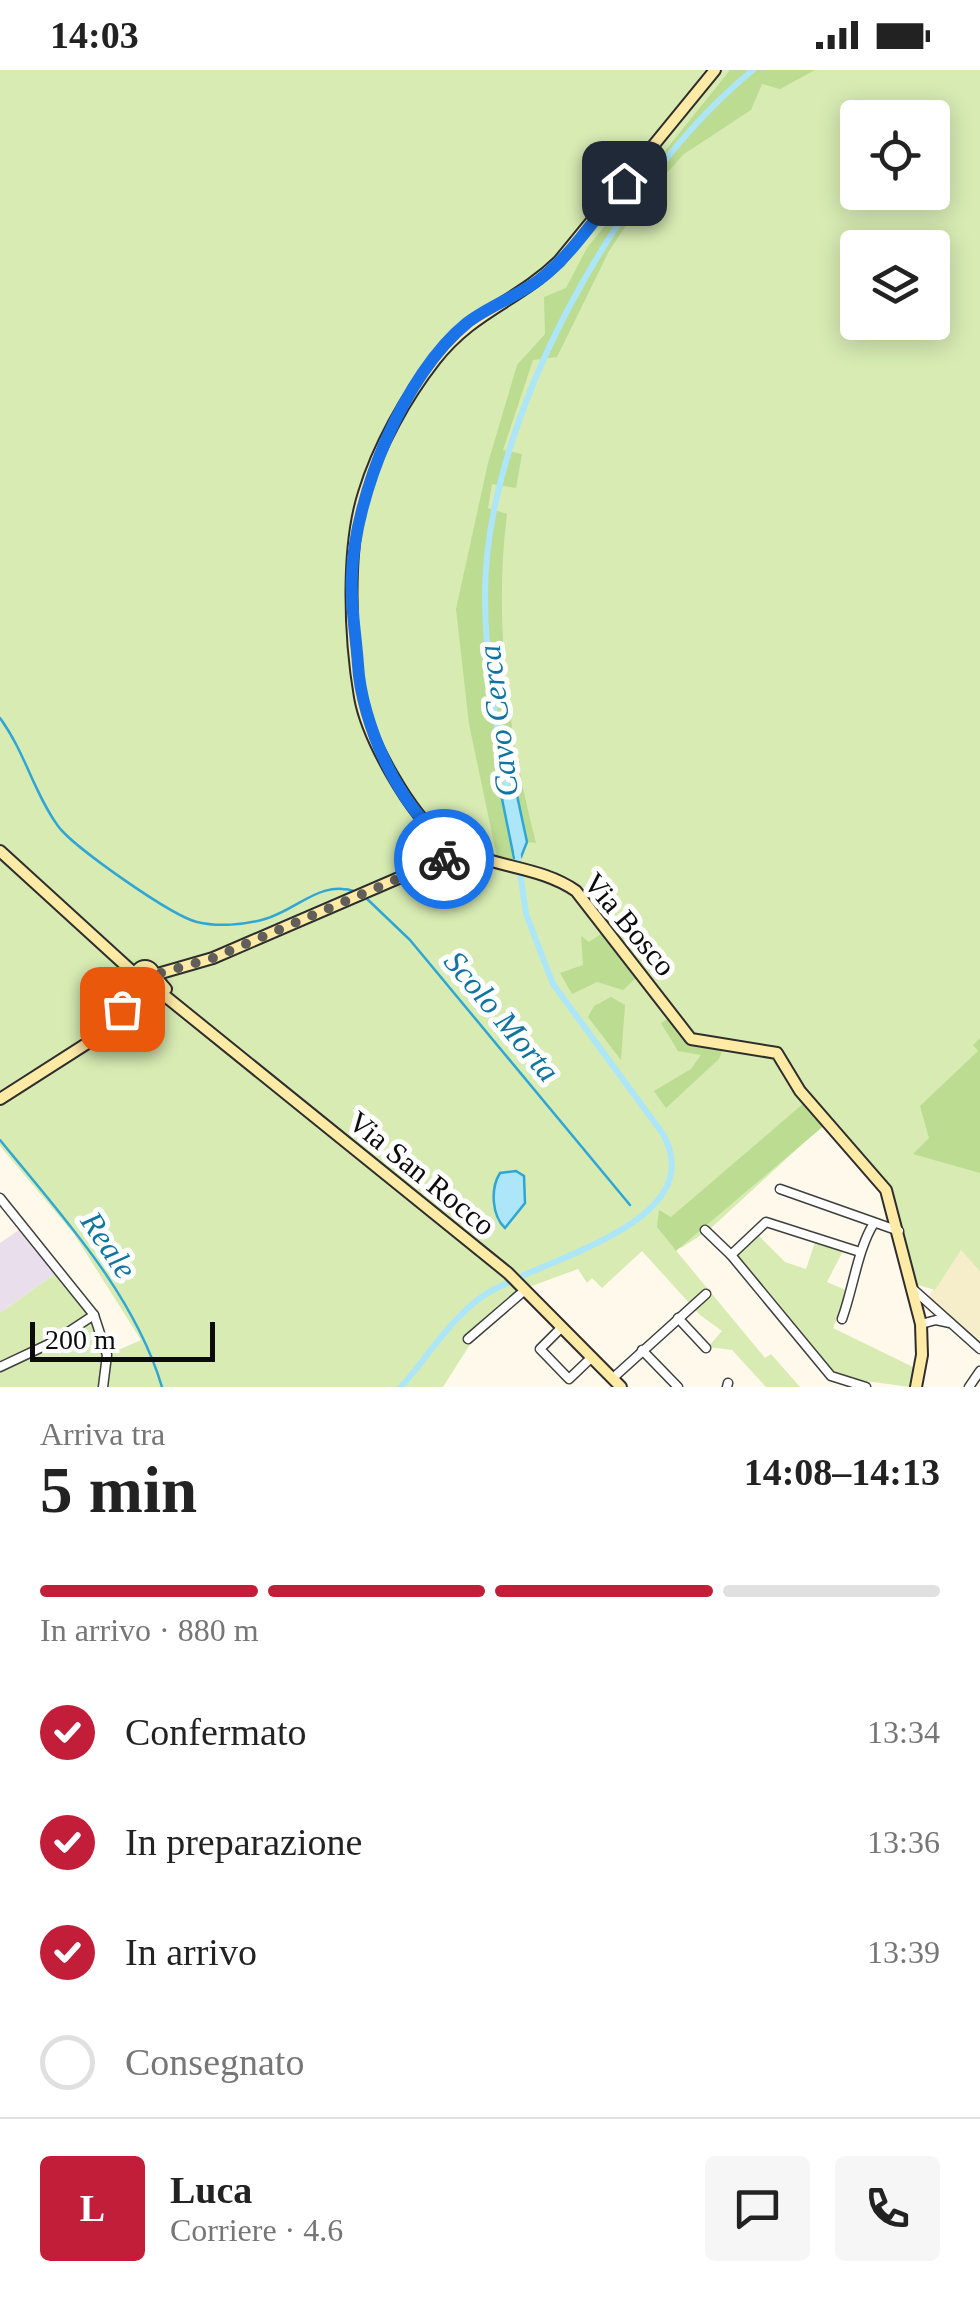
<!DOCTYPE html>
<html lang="it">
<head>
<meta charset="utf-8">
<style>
  body { margin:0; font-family:Georgia,serif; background:#f6f6f6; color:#222; height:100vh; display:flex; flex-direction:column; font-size:38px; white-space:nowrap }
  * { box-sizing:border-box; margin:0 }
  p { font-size:32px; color:#767676 }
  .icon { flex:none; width:55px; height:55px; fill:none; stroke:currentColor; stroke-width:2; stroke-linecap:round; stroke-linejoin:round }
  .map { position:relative; height:1317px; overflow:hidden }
  .details { display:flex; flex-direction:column; background:#fff; flex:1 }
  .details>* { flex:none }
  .fabs { position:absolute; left:840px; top:30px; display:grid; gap:20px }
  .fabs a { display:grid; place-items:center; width:110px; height:110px; border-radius:10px; background:#fff; box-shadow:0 5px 25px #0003; font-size:50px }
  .scale { position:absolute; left:30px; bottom:25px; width:185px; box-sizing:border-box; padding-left:10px; border:5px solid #0c0c0c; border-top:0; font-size:28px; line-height:35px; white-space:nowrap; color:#0c0c0c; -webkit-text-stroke:8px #fff; paint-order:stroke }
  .pin { position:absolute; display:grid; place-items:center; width:85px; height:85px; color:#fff; margin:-42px; border-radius:20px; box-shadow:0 5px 15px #0006 }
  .courier { position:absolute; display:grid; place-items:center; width:100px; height:100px; margin:-50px; border:8px solid #1a73e8; border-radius:50%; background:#fff; color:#222; box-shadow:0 2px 12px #0007 }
  .overview em { font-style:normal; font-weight:700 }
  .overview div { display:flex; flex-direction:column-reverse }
  .overview { display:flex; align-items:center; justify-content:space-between; height:170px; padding:0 40px }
  h1 { font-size:65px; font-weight:700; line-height:75px }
  .bar { display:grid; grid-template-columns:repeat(4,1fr); gap:15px 10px; align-content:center; height:120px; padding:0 40px }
  .bar i { height:12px; border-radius:8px; background:#e0e0e0 }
  .bar .current { background:#c21e39 }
  .bar p { grid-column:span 4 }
  .line { display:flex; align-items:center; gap:25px; padding:0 40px; border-top:2px solid #e0e0e0 }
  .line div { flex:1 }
  .round { display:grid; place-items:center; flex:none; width:105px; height:105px; border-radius:10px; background:#f6f6f6 }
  ol { padding:0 40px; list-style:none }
  li { display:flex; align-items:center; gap:30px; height:110px }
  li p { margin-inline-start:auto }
  li .icon { padding:10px; border-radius:50%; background:#c21e39; color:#fff; stroke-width:4 }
  li:last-child { color:#767676 }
  li i { width:55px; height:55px; border:5px solid #e0e0e0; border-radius:50% }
  .status { display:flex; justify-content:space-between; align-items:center; height:70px; padding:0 50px; background:#fff; direction:ltr }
  .status svg { height:28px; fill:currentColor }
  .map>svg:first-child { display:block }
</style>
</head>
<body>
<div class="status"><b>14:03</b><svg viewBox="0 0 49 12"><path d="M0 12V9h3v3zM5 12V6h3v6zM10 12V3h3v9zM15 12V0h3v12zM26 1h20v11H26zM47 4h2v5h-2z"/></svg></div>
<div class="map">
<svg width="980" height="1317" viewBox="0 0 980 1317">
  <rect width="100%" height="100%" fill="#fff9eb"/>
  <!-- industrial -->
  <path fill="#e9dfec" d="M23 1157 59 1201 0 1243V1173Z"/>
  <!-- farmland -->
  <path fill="#f6edca" d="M966 1172 980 1187V1270L928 1227Z"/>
  <!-- green -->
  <g fill="#d7ebb3" fill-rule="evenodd">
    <path d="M0 0H980V1201L961 1180 935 1220 918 1215 896 1137 823 1055 709 1160 681 1178 668 1164 664 1166 765 1288 771 1284 800 1317H766L732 1280 708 1277 722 1261 700 1245 642 1181 602 1218 592 1208 587 1213 578 1199 529 1217 469 1276 443 1317H0V1243L59 1201 95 1245 107 1285 141 1270 74 1164 0 1076ZM858 48H932V122H858ZM858 178H932V252H858Z"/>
    <path d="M758 1165 785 1192 806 1199 815 1172 843 1181 827 1212 848 1221 833 1258 913 1297 910 1317 836 1307 737 1186Z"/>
  </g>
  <!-- forest -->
  <g fill="#bcdc92">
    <path d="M730 0H815L780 19 762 14 751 40 684 84 644 128 609 181 557 287 533 290 503 380 522 384 516 418 492 414 488 438 507 444C493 552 509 669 536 773L527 772 515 717 501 723 514 788 512 795 498 792 469 654 456 539 488 393 517 295 545 264 544 227 566 218 587 178Z"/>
    <path d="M607 860 639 905 623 920 597 912 572 924 560 903 583 895 581 866 589 872Z"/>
    <path d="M611 927 625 935 621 990 588 947 594 936Z"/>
    <path d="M671 947 687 967 725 974 719 989 666 1038 654 1021 691 999 701 985 678 981 661 953Z"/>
    <path d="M980 968V1103L913 1084 929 1068 920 1036 978 981 973 975Z"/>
    <path d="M805 1032 826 1054 676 1181 657 1157 659 1140 671 1147Z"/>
  </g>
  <!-- water -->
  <g fill="#ade6f9" stroke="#30a6d4" stroke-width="2.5">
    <path d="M515 716 527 772 521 787 514 788 501 724Z"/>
    <path d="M516 1101 524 1106 525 1133 505 1158C492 1146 490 1119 500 1103Z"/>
  </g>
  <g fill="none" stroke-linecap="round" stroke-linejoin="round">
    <!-- stream -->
    <g stroke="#30a6d4" stroke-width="2.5">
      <path d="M0 648C25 682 34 723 58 756 73 777 172 846 197 852 217 857 245 855 265 849 299 839 320 809 357 822"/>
      <path d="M364 826 410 870 630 1135"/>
      <path d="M0 1070C61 1145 134 1223 162 1317"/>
    </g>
    <!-- canal -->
    <g stroke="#ade6f9" stroke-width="6">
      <path d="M509 728C497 661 485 594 485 525 485 350 619 109 753 0"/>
      <path d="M401 1317C427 1288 450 1249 483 1226 537 1189 713 1155 663 1064L553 914 526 844 517 780"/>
    </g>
    <defs>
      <g id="street">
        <path d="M780 1119 899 1161"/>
        <path d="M0 1128 94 1245 107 1285 103 1317"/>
        <path d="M705 1160 731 1185"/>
        <path d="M860 1182 766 1152 731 1185 831 1306 866 1317"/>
        <path d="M914 1220 980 1279"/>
        <path d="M678 1248 706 1278"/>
        <path d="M842 1249C853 1219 858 1178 874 1153"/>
        <path d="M921 1254 936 1250 950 1253"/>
        <path d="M562 1257 540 1279 569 1309 592 1287"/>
        <path d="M468 1269 525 1220"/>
        <path d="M642 1280 678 1317"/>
        <path d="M0 1297 53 1272 94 1245"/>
        <path d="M613 1308 706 1224"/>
        <path d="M727 1317 728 1313"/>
        <path d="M969 1317 980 1301"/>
      </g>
      <g id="secondary">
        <path d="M715 0 559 191C517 232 473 241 435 290 406 327 378 377 364 423 346 479 350 569 360 627 367 667 410 745 443 769 483 799 536 793 576 821L691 969 777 983 800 1021 886 1120 921 1254 922 1285 916 1317"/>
        <path d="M0 781 136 905 122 939"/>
        <path d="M414 799 449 773"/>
        <circle cx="145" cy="905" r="9"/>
        <path d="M149 913 508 1203 621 1317"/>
        <path d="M166 919 154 905 213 888 445 788 465 785"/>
        <path d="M0 1029 97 967 145 914"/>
      </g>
    </defs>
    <!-- street casing -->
    <use href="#street" stroke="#3f3f3f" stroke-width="11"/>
    <!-- secondary casing -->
    <use href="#secondary" stroke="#2e2e2e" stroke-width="14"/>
    <!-- street -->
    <use href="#street" stroke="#fff" stroke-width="8"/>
    <!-- secondary -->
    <use href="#secondary" stroke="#ffeaa6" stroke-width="10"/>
  </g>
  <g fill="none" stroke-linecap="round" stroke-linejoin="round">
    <!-- done -->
    <path stroke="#615f5a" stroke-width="10" stroke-dasharray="0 18" d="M122 939 154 905 213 888 444 789"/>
    <!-- route -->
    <path stroke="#1a73e8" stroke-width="12" d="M444 789 449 772C399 742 361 650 358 595 356 565 350 534 352 504 355 425 404 304 467 253 489 236 516 227 539 210 572 185 597 145 624 113"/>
  </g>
  <g text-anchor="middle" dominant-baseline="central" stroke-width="10" stroke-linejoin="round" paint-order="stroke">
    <!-- street labels -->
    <g font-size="30" fill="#0c0c0c" stroke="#fff">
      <text transform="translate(630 854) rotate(50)">Via Bosco</text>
      <text transform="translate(422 1103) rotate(39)">Via San Rocco</text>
    </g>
    <!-- water labels -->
    <g font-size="32" font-style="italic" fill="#1074a3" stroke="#fff">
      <text transform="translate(498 651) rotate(-97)">Cavo Cerca</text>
      <text transform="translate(502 946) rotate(50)">Scolo Morta</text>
      <text transform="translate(109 1175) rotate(56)">Reale</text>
    </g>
  </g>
</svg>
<div class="fabs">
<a><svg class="icon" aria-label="locate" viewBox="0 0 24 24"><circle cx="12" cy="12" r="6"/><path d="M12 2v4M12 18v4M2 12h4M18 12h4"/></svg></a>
<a><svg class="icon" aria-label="layers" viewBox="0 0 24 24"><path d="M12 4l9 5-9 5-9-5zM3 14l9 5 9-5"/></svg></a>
</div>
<div class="scale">200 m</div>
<div class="pin" style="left:122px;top:939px;background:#ea580c"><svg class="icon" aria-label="bag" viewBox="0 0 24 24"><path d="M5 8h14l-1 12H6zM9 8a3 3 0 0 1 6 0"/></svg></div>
<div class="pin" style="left:624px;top:113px;background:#1f2937"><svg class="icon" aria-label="home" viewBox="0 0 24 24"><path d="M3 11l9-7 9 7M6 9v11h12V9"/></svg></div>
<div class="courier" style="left:444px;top:789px"><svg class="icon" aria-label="bike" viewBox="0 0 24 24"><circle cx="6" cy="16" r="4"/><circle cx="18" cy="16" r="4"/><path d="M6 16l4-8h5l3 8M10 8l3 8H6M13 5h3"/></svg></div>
</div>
<section class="details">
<div class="overview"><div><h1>5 min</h1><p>Arriva tra</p></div><em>14:08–14:13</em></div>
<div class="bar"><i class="current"></i><i class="current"></i><i class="current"></i><i></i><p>In arrivo · 880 m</p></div>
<ol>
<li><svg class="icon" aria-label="check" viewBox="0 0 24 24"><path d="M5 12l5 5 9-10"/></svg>Confermato<p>13:34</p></li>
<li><svg class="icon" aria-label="check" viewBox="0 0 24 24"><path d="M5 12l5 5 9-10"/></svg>In preparazione<p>13:36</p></li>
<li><svg class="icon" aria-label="check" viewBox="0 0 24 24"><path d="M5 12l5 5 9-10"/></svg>In arrivo<p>13:39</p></li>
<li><i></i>Consegnato</li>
</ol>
<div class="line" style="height:180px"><b class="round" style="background:#c21e39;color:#fff">L</b><div><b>Luca</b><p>Corriere · 4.6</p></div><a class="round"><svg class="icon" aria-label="chat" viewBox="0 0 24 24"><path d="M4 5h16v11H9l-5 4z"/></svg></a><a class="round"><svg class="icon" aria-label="phone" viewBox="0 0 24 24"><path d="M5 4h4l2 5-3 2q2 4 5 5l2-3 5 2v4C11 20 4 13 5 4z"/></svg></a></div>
</section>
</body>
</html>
